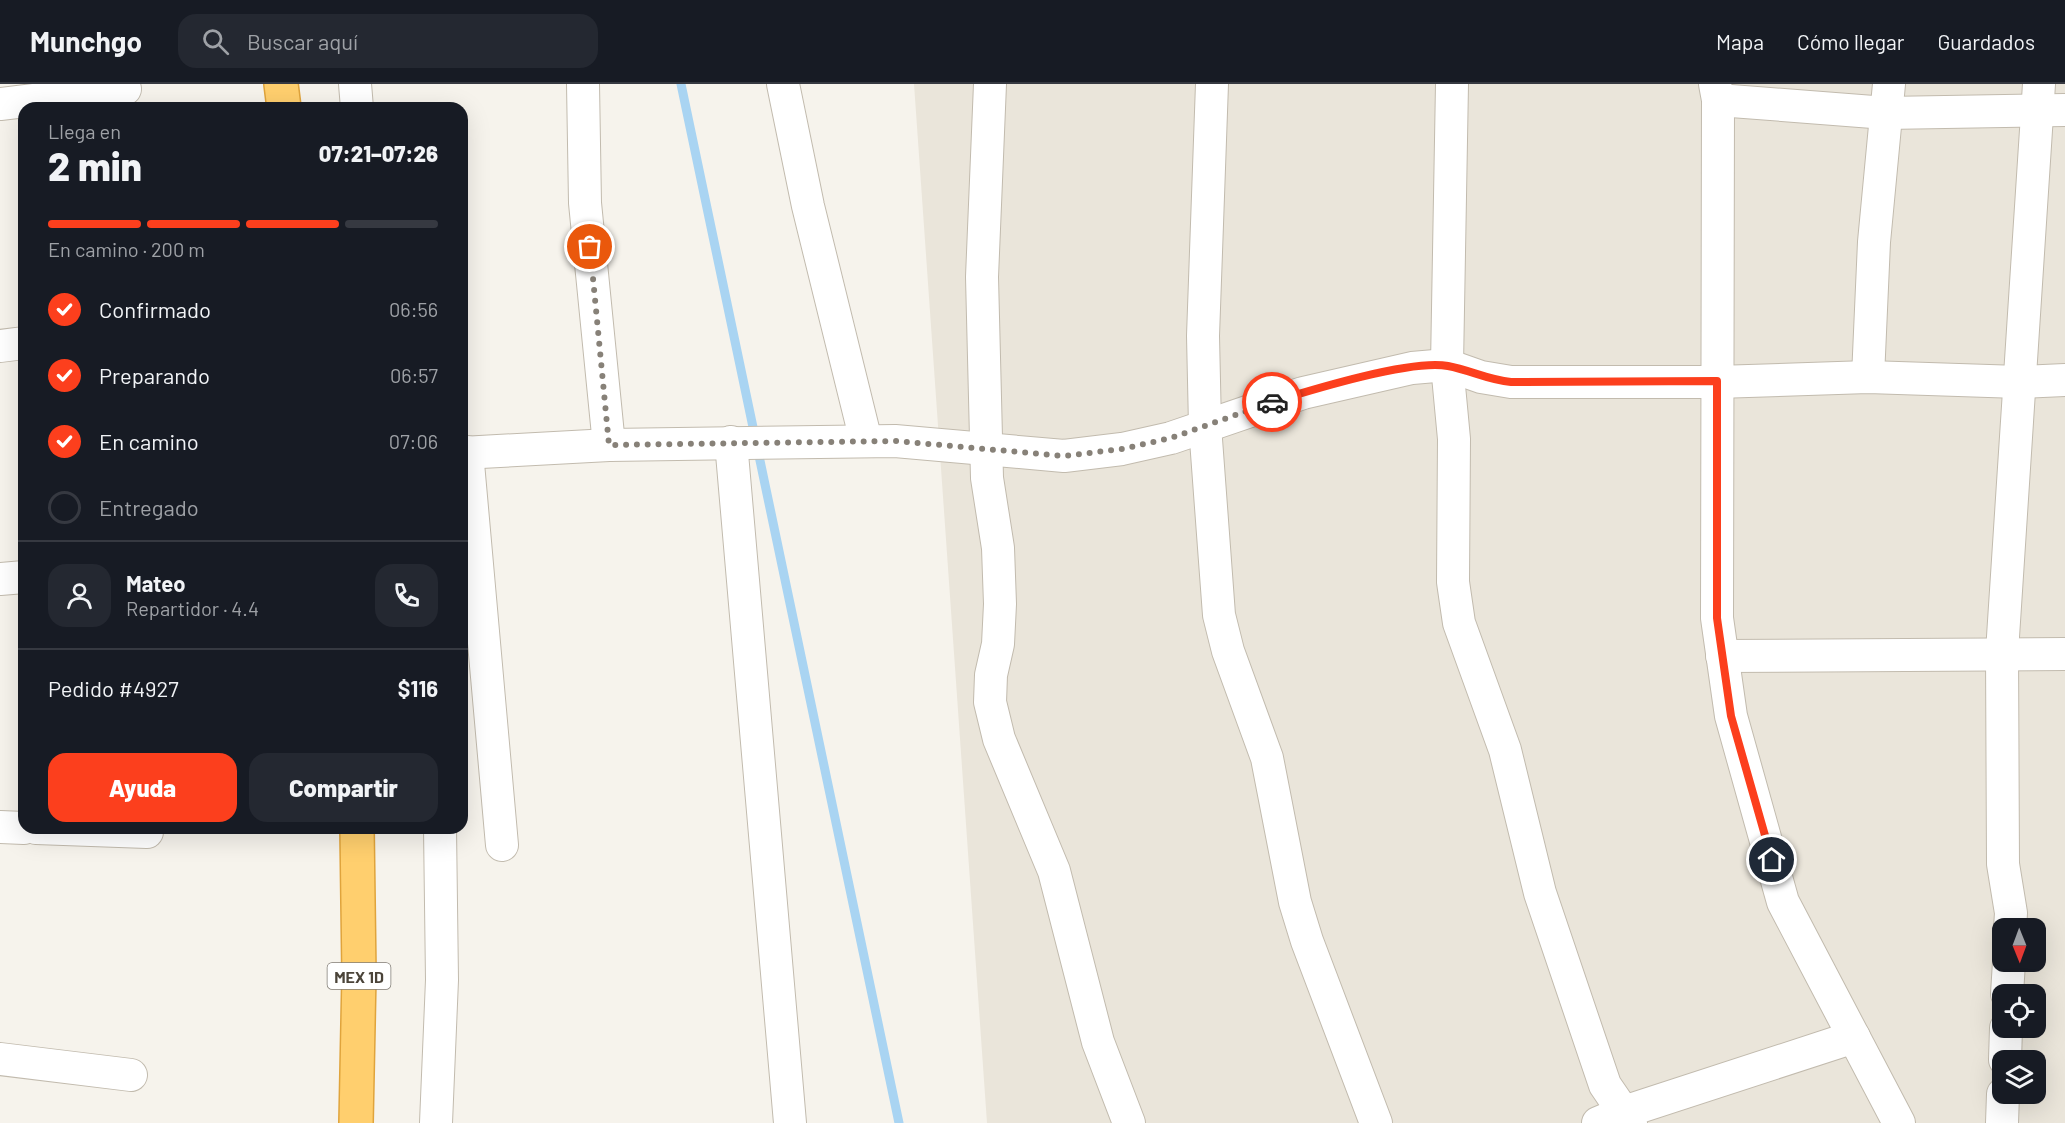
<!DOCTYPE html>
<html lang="es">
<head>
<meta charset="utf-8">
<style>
  body { margin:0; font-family:Barlow,sans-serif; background:#242831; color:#f1f3f6; height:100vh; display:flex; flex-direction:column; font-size:22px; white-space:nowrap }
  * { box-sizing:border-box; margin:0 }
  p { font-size:20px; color:#9ea1a6 }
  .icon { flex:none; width:33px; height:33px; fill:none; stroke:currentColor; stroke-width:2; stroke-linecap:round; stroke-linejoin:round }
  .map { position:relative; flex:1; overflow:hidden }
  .details { position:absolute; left:18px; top:18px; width:450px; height:732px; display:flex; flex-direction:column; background:#171b24; border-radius:18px; box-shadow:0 6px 24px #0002 }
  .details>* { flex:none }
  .needle { width:39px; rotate:179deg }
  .tools { position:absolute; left:1992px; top:834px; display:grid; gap:12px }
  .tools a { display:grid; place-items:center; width:54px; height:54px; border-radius:12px; background:#171b24; box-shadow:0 6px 24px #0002; font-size:30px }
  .pin { position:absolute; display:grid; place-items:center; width:51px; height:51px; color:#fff; margin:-26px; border:3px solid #fff; border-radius:50%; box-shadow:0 2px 6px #0007 }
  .courier { position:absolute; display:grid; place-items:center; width:60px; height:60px; margin:-30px; border:4px solid #fc3f1d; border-radius:50%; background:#fff; color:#222; box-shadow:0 2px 8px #0007 }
  .head em { font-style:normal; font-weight:800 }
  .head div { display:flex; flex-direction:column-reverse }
  .head { display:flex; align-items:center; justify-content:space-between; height:102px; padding:0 30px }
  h1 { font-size:39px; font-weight:800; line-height:45px }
  .bar { display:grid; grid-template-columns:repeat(4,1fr); gap:9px 6px; align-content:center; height:72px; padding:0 30px }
  .bar i { height:8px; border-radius:4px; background:#363941 }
  .bar .selected { background:#fc3f1d }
  .bar p { grid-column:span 4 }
  .line { display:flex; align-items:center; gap:15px; padding:0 30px; border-top:2px solid #363941 }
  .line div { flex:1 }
  .round { display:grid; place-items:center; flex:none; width:63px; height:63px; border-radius:18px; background:#242831 }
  ol { padding:0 30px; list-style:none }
  li { display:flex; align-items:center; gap:18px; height:66px }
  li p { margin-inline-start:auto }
  li .icon { padding:6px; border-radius:50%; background:#fc3f1d; color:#fff; stroke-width:4 }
  li:last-child { color:#9ea1a6 }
  li i { width:33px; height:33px; border:3px solid #363941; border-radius:50% }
  .cta { display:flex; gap:12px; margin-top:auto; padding:12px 30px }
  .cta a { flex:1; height:69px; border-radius:18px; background:#fc3f1d; color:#fff; font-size:24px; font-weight:800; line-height:69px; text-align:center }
  .cta a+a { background:#242831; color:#f1f3f6 }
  header { display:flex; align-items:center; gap:36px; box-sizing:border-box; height:84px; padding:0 30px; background:#171b24; border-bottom:2px solid #363941 }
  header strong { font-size:28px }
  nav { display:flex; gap:33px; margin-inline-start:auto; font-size:21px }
  .search { width:420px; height:54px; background:#242831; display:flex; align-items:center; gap:15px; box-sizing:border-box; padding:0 21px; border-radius:18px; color:#9ea1a6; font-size:22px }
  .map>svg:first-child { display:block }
</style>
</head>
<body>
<header>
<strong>Munchgo</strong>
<div class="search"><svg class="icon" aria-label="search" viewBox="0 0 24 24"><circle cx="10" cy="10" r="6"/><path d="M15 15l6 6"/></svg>Buscar aquí</div>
<nav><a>Mapa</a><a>Cómo llegar</a><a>Guardados</a></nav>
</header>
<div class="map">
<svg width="2065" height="1039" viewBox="0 0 2065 1039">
  <rect width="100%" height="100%" fill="#f6f3ec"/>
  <!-- residential -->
  <path fill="#eae5da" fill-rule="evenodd" d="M914 0H2065V1039H987ZM2002 844H2036V878H2002ZM2002 910H2036V944H2002ZM2002 976H2036V1010H2002Z"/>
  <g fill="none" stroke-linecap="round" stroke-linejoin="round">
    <!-- stream -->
    <path stroke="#a9d4f2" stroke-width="9" d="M681 0 899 1039"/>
    <defs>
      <g id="minor">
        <path d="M355 0 357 24"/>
        <path d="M583 0 585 119 609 361"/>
        <path d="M783 0 808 122 866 357"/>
        <path d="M990 0 982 193 987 394 998 464 1000 520 998 560 991 591 990 618 999 655 1054 787 1098 958 1129 1039"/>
        <path d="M1212 0 1203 252 1205 342 1219 531 1228 567 1267 674 1295 818 1307 857 1376 1039"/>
        <path d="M1452 0 1447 281 1454 355 1453 498 1459 539 1505 666 1540 809 1605 1001 1631 1039"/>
        <path d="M1715 0 1718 16 1717 534 1731 632 1783 818 1899 1039"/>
        <path d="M1718 16 1886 29 2065 26"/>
        <path d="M0 20 125 5"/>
        <path d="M0 262 24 259"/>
        <path d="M1868 293 1874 158 1889 0"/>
        <path d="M731 358 790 1039"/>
        <path d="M467 368 502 761"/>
        <path d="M462 369 609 361 895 357 1064 372 1122 365 1171 354 1303 309 1412 284 1447 281 1481 293 1511 298H1717L1868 293 2019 298 2065 296"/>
        <path d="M0 495 24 493"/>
        <path d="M1722 572 2065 570"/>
        <path d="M0 743 24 744"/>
        <path d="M36 744 147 748"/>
        <path d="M2010 844 2011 829 2003 780 2002 568 2039 0"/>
        <path d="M2007 910 2009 878"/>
        <path d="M0 975 131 991"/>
        <path d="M2005 976 2006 944"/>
        <path d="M436 1039 442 896 440 744"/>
        <path d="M1598 1039 1624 1028 1854 953"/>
        <path d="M2002 1039 2003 1010"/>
      </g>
      <g id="motorway">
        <path d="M281 0 284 24"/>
        <path d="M356 1039 359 891 357 744"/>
      </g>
    </defs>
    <!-- minor casing -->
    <use href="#minor" stroke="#c2bbae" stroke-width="34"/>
    <!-- motorway casing -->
    <use href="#motorway" stroke="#e0a43c" stroke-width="36"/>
    <!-- minor -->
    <use href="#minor" stroke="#fff" stroke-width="32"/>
    <!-- motorway -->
    <use href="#motorway" stroke="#ffcf6e" stroke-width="33"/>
  </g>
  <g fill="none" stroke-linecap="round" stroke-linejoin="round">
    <!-- done -->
    <path stroke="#878178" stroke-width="6" stroke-dasharray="0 10.8" d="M590 163 609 361 896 357 1064 372 1122 365 1171 354 1272 318"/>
    <!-- route -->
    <path stroke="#fc3f1d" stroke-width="8" d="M1272 318C1311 306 1411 275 1448 282 1470 286 1488 296 1511 298L1717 297V534L1731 632 1772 776"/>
  </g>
  <g text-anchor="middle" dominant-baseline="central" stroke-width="6" stroke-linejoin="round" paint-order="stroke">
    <!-- shield labels -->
    <rect fill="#fff" stroke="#817c74" stroke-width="1.5" x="327.5" y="879" width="63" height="26" rx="4.5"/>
    <g font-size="16" font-weight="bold" fill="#4b4439">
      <text x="359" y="892">MEX 1D</text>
    </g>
  </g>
</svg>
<div class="tools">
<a><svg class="needle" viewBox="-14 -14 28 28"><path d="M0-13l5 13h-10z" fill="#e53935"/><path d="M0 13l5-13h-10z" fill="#9ea1a6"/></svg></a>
<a><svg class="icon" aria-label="locate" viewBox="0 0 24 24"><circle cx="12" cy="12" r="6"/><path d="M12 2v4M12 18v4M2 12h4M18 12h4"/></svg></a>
<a><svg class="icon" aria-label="layers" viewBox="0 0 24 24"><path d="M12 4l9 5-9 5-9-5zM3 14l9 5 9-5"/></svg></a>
</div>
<div class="pin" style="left:590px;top:163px;background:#ea580c"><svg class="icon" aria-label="bag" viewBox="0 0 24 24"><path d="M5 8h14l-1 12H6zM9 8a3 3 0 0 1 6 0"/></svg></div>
<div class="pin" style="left:1772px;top:776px;background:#1f2937"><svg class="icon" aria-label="home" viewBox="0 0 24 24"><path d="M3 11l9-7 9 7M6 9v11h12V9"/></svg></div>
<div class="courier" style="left:1272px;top:318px"><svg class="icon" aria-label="car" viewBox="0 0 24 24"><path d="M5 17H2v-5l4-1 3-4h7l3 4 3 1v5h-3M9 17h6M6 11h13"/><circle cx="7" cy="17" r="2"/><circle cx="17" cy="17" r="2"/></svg></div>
<section class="details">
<div class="head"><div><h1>2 min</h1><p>Llega en</p></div><em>07:21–07:26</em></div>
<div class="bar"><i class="selected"></i><i class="selected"></i><i class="selected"></i><i></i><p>En camino · 200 m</p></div>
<ol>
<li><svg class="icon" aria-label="check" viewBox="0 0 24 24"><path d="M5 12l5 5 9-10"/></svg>Confirmado<p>06:56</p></li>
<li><svg class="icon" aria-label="check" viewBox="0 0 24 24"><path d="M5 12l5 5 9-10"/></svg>Preparando<p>06:57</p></li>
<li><svg class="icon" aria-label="check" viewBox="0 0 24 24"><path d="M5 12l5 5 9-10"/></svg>En camino<p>07:06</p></li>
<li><i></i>Entregado</li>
</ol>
<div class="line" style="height:108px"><a class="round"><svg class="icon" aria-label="person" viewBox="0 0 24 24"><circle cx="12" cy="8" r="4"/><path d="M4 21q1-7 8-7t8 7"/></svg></a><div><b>Mateo</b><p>Repartidor · 4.4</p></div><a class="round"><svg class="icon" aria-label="phone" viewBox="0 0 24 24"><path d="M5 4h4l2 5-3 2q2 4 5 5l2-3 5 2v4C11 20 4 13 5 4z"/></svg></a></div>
<div class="line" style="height:78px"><div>Pedido #4927</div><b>$116</b></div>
<div class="cta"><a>Ayuda</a><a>Compartir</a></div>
</section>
</div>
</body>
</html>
